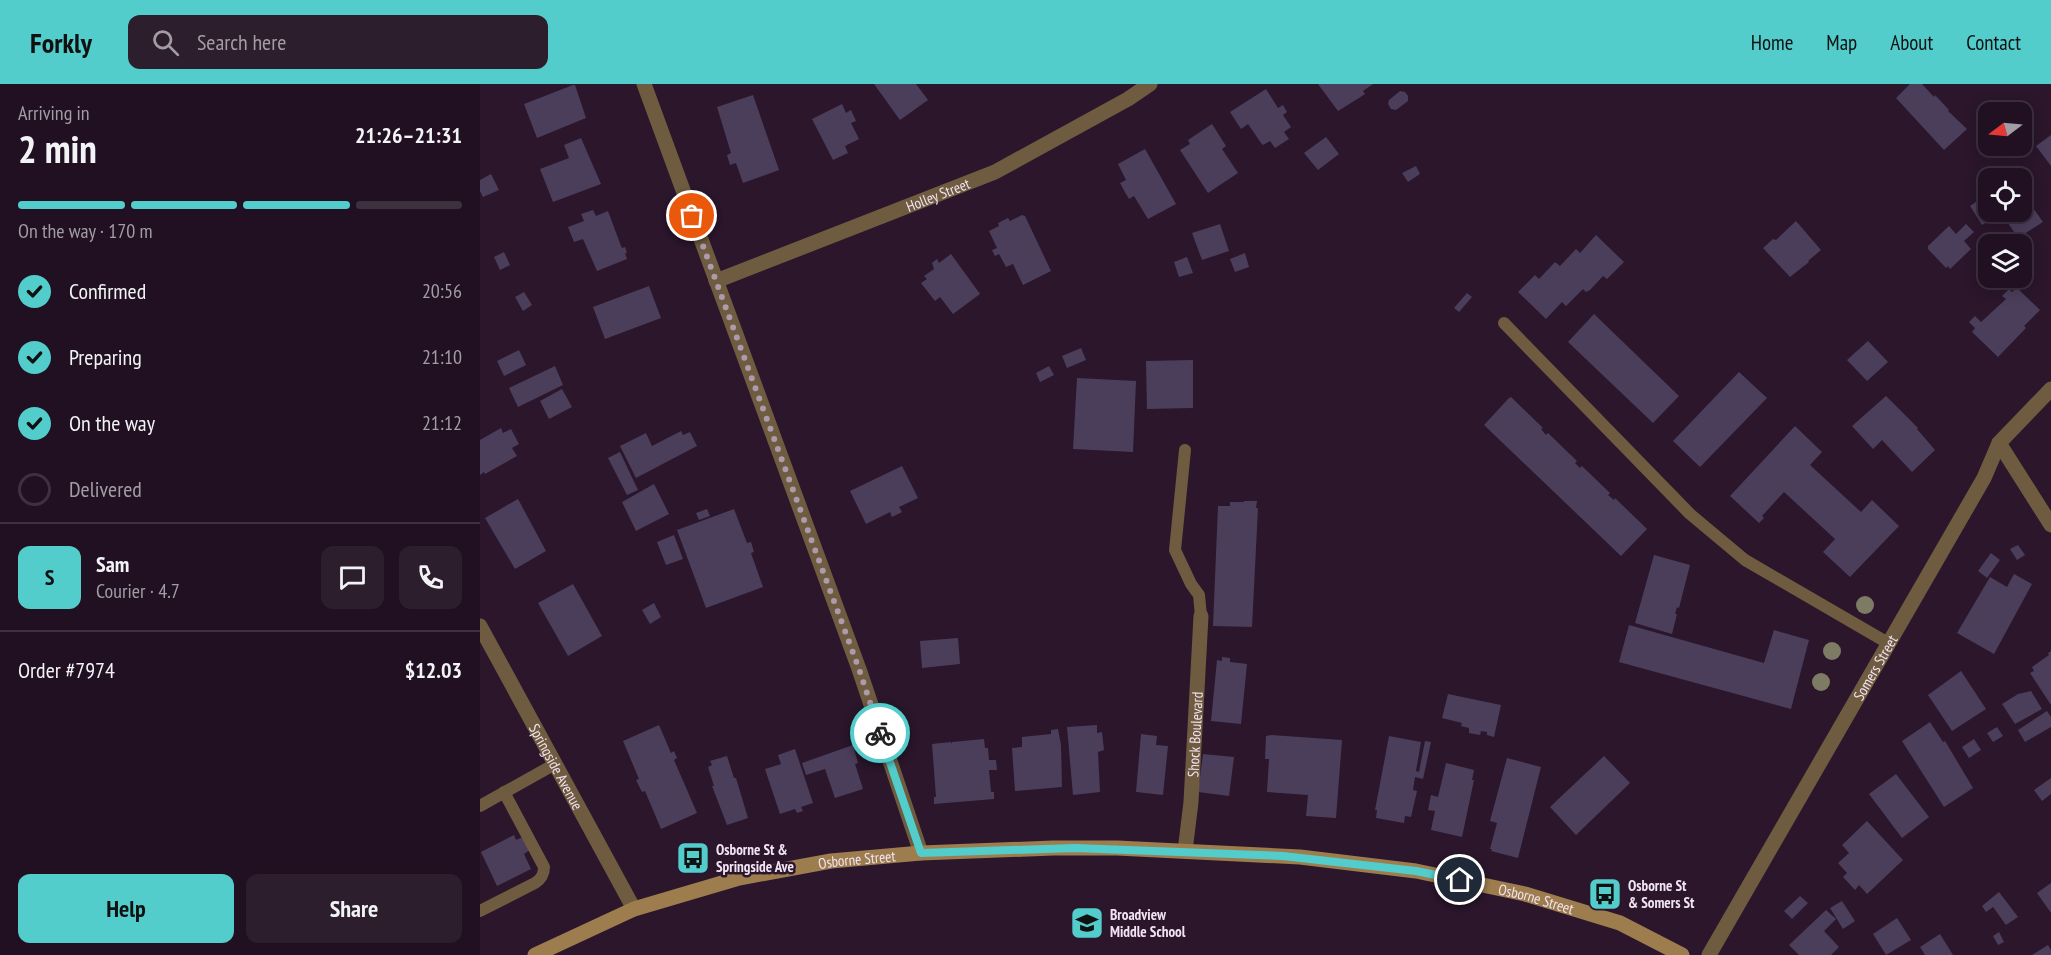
<!DOCTYPE html>
<html lang="en">
<head>
<meta charset="utf-8">
<style>
  body { margin:0; font-family:"PT Sans Narrow",sans-serif; background:#2d1e2e; color:#f1f3f6; height:100vh; display:flex; flex-direction:column; font-size:22px; white-space:nowrap }
  * { box-sizing:border-box; margin:0 }
  p { font-size:20px; color:#a29da5 }
  .icon { flex:none; width:33px; height:33px; fill:none; stroke:currentColor; stroke-width:2; stroke-linecap:round; stroke-linejoin:round }
  .map { position:relative; flex:1; overflow:hidden }
  .panel { display:flex; flex-direction:column; background:#201021; width:480px }
  .panel>* { flex:none }
  .needle { width:39px; rotate:254deg }
  .fabs { position:absolute; left:1498px; top:18px; display:grid; gap:12px }
  .fabs a { display:grid; place-items:center; width:54px; height:54px; border-radius:12px; background:#201021; box-shadow:0 3px 15px #0003,0 0 0 2px #3d303f; font-size:30px }
  .pin { position:absolute; display:grid; place-items:center; width:51px; height:51px; color:#fff; margin:-26px; border:3px solid #fff; border-radius:50%; box-shadow:0 2px 6px #0007 }
  .courier { position:absolute; display:grid; place-items:center; width:60px; height:60px; margin:-30px; border:4px solid #52cdcc; border-radius:50%; background:#fff; color:#222; box-shadow:0 2px 8px #0007 }
  .head em { font-style:normal; font-weight:700 }
  .head div { display:flex; flex-direction:column-reverse }
  .head { display:flex; align-items:center; justify-content:space-between; height:102px; padding:0 18px }
  h1 { font-size:39px; font-weight:700; line-height:45px }
  .bar { display:grid; grid-template-columns:repeat(4,1fr); gap:9px 6px; align-content:center; height:72px; padding:0 18px }
  .bar i { height:8px; border-radius:4px; background:#3d303f }
  .bar .selected { background:#52cdcc }
  .bar p { grid-column:span 4 }
  .line { display:flex; align-items:center; gap:15px; padding:0 18px; border-top:2px solid #3d303f }
  .line div { flex:1 }
  .round { display:grid; place-items:center; flex:none; width:63px; height:63px; border-radius:12px; background:#2d1e2e }
  ol { padding:0 18px; list-style:none }
  li { display:flex; align-items:center; gap:18px; height:66px }
  li p { margin-inline-start:auto }
  li .icon { padding:6px; border-radius:50%; background:#52cdcc; color:#111; stroke-width:4 }
  li:last-child { color:#a29da5 }
  li i { width:33px; height:33px; border:3px solid #3d303f; border-radius:50% }
  .primary-button { display:flex; gap:12px; margin-top:auto; padding:12px 18px }
  .primary-button a { flex:1; height:69px; border-radius:12px; background:#52cdcc; color:#111; font-size:24px; font-weight:700; line-height:69px; text-align:center }
  .primary-button a+a { background:#2d1e2e; color:#f1f3f6 }
  header { display:flex; align-items:center; gap:36px; box-sizing:border-box; height:84px; padding:0 30px; background:#52cdcc; color:#111 }
  header strong { font-size:28px }
  nav { display:flex; gap:33px; margin-inline-start:auto; font-size:21px }
  .search { width:420px; height:54px; background:#2d1e2e; display:flex; align-items:center; gap:15px; box-sizing:border-box; padding:0 21px; border-radius:12px; color:#a29da5; font-size:22px }
  main { display:flex; flex:1; min-height:0 }
  .map>svg:first-child { display:block }
</style>
</head>
<body>
<header>
<strong>Forkly</strong>
<div class="search"><svg class="icon" aria-label="search" viewBox="0 0 24 24"><circle cx="10" cy="10" r="6"/><path d="M15 15l6 6"/></svg>Search here</div>
<nav><a>Home</a><a>Map</a><a>About</a><a>Contact</a></nav>
</header>
<main>
<section class="panel">
<div class="head"><div><h1>2 min</h1><p>Arriving in</p></div><em>21:26–21:31</em></div>
<div class="bar"><i class="selected"></i><i class="selected"></i><i class="selected"></i><i></i><p>On the way · 170 m</p></div>
<ol>
<li><svg class="icon" aria-label="check" viewBox="0 0 24 24"><path d="M5 12l5 5 9-10"/></svg>Confirmed<p>20:56</p></li>
<li><svg class="icon" aria-label="check" viewBox="0 0 24 24"><path d="M5 12l5 5 9-10"/></svg>Preparing<p>21:10</p></li>
<li><svg class="icon" aria-label="check" viewBox="0 0 24 24"><path d="M5 12l5 5 9-10"/></svg>On the way<p>21:12</p></li>
<li><i></i>Delivered</li>
</ol>
<div class="line" style="height:108px"><b class="round" style="background:#52cdcc;color:#111">S</b><div><b>Sam</b><p>Courier · 4.7</p></div><a class="round"><svg class="icon" aria-label="chat" viewBox="0 0 24 24"><path d="M4 5h16v11H9l-5 4z"/></svg></a><a class="round"><svg class="icon" aria-label="phone" viewBox="0 0 24 24"><path d="M5 4h4l2 5-3 2q2 4 5 5l2-3 5 2v4C11 20 4 13 5 4z"/></svg></a></div>
<div class="line" style="height:78px"><div>Order #7974</div><b>$12.03</b></div>
<div class="primary-button"><a>Help</a><a>Share</a></div>
</section>
<div class="map">
<svg width="1571" height="871" viewBox="0 0 1571 871">
  <rect width="100%" height="100%" fill="#2b162c"/>
  <!-- building -->
  <g fill="#4b3e5b">
    <path d="M394 0H436L448 16 420 36Z"/>
    <path d="M838 0H893L883 7 885 10 879 14 858 27Z"/>
    <path d="M1430 0H1442L1454 13 1455 11 1469 26 1468 27 1487 45 1464 66 1416 14Z"/>
    <path d="M93 1H95L106 34 57 54 44 20Z"/>
    <path d="M786 5 798 24 803 21 807 28 803 31 811 43 804 48 809 55 795 64 790 57 783 61 781 59 768 40 761 45 750 28Z"/>
    <path d="M920 7 925 8 928 12V17L916 26 911 25 908 20 909 16Z"/>
    <path d="M273 11 299 86 263 99 256 79 250 81 247 71 251 69 237 23Z"/>
    <path d="M362 20 366 29 371 26 376 37 371 39 379 55 365 62 368 69 353 76 332 35Z"/>
    <path d="M732 40 746 62 742 65 758 89 728 109 700 66 710 60 708 56Z"/>
    <path d="M1571 51V82L1556 62Z"/>
    <path d="M846 53 859 70 838 86 824 69Z"/>
    <path d="M101 54 121 100 73 118 60 85 89 74 84 61Z"/>
    <path d="M665 65 696 120 668 135 654 112 649 115 646 110 640 99 646 96 638 80Z"/>
    <path d="M936 82 940 90 928 98 922 89Z"/>
    <path d="M11 90 19 106 3 113 0 107V96Z"/>
    <path d="M1546 114 1563 138 1538 154 1522 130 1526 128H1542V117Z"/>
    <path d="M1500 115 1513 134 1502 141 1490 122Z"/>
    <path d="M113 126 116 132 128 127 141 162 142 164 145 163 147 169H145L147 175 117 187 103 155 94 158 88 143 104 137 101 130Z"/>
    <path d="M542 131 545 132 571 187 543 201 533 180 526 183 519 170 515 172 512 166 517 164 509 147 519 142 518 139 528 134 530 137Z"/>
    <path d="M1316 137 1341 166 1328 177 1329 178 1310 193 1283 164 1293 155 1296 156Z"/>
    <path d="M740 140 749 167 722 176 712 149Z"/>
    <path d="M1486 140 1494 148 1484 157 1491 165 1470 185 1468 182 1466 184 1448 165V162L1469 142 1476 150Z"/>
    <path d="M1116 151 1144 178 1127 195 1123 192 1110 206 1106 208 1103 205 1086 222 1082 218 1066 235 1038 208 1055 191 1059 195 1075 178 1080 182 1096 165 1100 169Z"/>
    <path d="M24 168 30 181 20 186 14 173Z"/>
    <path d="M765 169 769 183 755 188 750 175Z"/>
    <path d="M471 170 500 210 473 230 460 213 455 217 441 199 447 195 444 192 454 185 452 179 457 175 459 179Z"/>
    <path d="M707 173 713 189 699 193 694 178Z"/>
    <path d="M169 202 181 234 125 255 113 223Z"/>
    <path d="M1537 204 1560 226 1544 242 1546 244 1518 273 1492 248 1495 244 1489 238 1495 232 1501 238 1526 215 1522 212 1529 205 1532 208Z"/>
    <path d="M44 208 52 221 43 227 35 213Z"/>
    <path d="M987 209 992 213 979 228 974 224Z"/>
    <path d="M1114 230 1199 312 1173 339 1088 258Z"/>
    <path d="M1388 257 1408 278 1387 297 1367 276Z"/>
    <path d="M601 264 606 276 587 284 582 272Z"/>
    <path d="M39 266 46 281 24 292 17 277Z"/>
    <path d="M713 276V324L667 325 666 277Z"/>
    <path d="M75 282 83 301 38 323 29 304Z"/>
    <path d="M569 282 574 291 560 298 556 289Z"/>
    <path d="M1259 288 1287 314 1220 383 1193 357Z"/>
    <path d="M597 294 656 297 653 368 593 365Z"/>
    <path d="M82 305 92 323 69 335 60 317Z"/>
    <path d="M1406 312 1438 344 1437 345 1455 366 1432 388 1402 356 1393 365 1372 342Z"/>
    <path d="M1031 313 1063 344 1061 345 1066 351 1068 349 1097 377 1095 379 1100 384 1102 382 1130 409 1128 411 1134 416 1135 414 1167 445 1141 472 1004 341 1029 314Z"/>
    <path d="M1315 342 1342 368 1330 381 1381 428 1392 416 1419 442 1370 493 1343 468 1355 455 1304 408 1282 432 1284 434 1279 439 1250 412Z"/>
    <path d="M21 344 23 349 31 345 39 360 32 364 37 372 5 390 4 388 0 391V356Z"/>
    <path d="M201 347 203 351 210 348 217 362 156 394 140 362 166 349 172 362Z"/>
    <path d="M140 368 158 406 147 411 128 374Z"/>
    <path d="M422 382 438 414 419 423 422 428 412 433 410 428 386 440 370 407Z"/>
    <path d="M174 400 189 430 156 447 142 418Z"/>
    <path d="M38 415 66 467 35 485 5 434Z"/>
    <path d="M764 417H777L776 424H778L772 543 733 542 738 422H750V418H764Z"/>
    <path d="M227 425 230 432 219 436 216 429Z"/>
    <path d="M254 425 267 459 271 458 274 468 271 469 283 503 226 524 197 446Z"/>
    <path d="M194 451 203 475 186 481 177 458Z"/>
    <path d="M1538 461 1545 471 1537 476 1530 465Z"/>
    <path d="M1511 469 1520 476 1507 494 1498 487Z"/>
    <path d="M1174 471 1210 481 1199 524 1197 523 1195 530H1197L1192 550 1155 539Z"/>
    <path d="M1534 490 1552 500 1514 570 1477 549 1510 493 1527 503Z"/>
    <path d="M93 500 122 552 88 572 58 519Z"/>
    <path d="M174 519 181 533 170 540 162 526Z"/>
    <path d="M1149 541 1284 579 1294 546 1329 556 1311 625 1139 578Z"/>
    <path d="M478 554 480 580 442 584 440 557Z"/>
    <path d="M1571 567V621L1550 589 1554 587 1552 583 1569 571 1568 569Z"/>
    <path d="M742 573 750 574V578L767 580 761 640 731 637 737 576 742 577Z"/>
    <path d="M1481 587 1506 625 1472 647 1448 611Z"/>
    <path d="M1551 607 1562 625 1535 640 1522 620 1538 610Z"/>
    <path d="M968 610 1021 621 1014 653 1007 651V648L1001 647 1000 651 989 649V644L981 642 982 639 962 634Z"/>
    <path d="M1567 627 1571 633V643L1545 658 1538 646Z"/>
    <path d="M1450 638 1463 658 1465 657 1493 704 1464 723 1422 657Z"/>
    <path d="M179 641 191 669 194 667 197 674 194 676 217 729 181 745 165 707 162 708 156 696 159 695 143 657Z"/>
    <path d="M617 641V649L622 648 624 666 618 668 620 708 593 711 587 643Z"/>
    <path d="M1517 643 1523 652 1513 658 1507 649Z"/>
    <path d="M578 645 581 661 582 703 535 707 532 664 542 663V653L571 650V646Z"/>
    <path d="M661 650 677 652 676 661 688 662 683 711 656 708Z"/>
    <path d="M791 651 862 656 856 734 826 732 828 711 787 708 789 675H785L786 652Z"/>
    <path d="M909 652 941 658 936 687 939 688 945 657 951 658 943 695 935 693 933 706 937 707 931 733 925 732 924 739 896 734 897 726H895Z"/>
    <path d="M504 655 505 664H508L509 676H516L517 686H509L511 708H514V715L454 720V713H456L452 660 471 658V660L472 658Z"/>
    <path d="M1494 655 1501 666 1489 674 1482 663Z"/>
    <path d="M373 661 378 679 375 680 383 705 355 714 345 685 326 691 322 679Z"/>
    <path d="M315 665 333 719 321 723 323 727 317 729 315 725 300 730 285 685 301 680 298 671Z"/>
    <path d="M723 670 754 673 749 712 718 708Z"/>
    <path d="M247 672 254 694H256L268 734 247 741 232 702H234L228 683 232 681 230 677Z"/>
    <path d="M1124 672 1150 699 1096 751 1070 723Z"/>
    <path d="M1027 674 1061 683 1038 774 1011 767 1012 765H1010L1017 739 1010 737Z"/>
    <path d="M966 679 994 686 992 696H994L982 753 951 746 955 727 948 726 951 711 958 713Z"/>
    <path d="M1416 690 1449 733 1422 754 1389 710Z"/>
    <path d="M1571 694V710L1562 717 1554 706Z"/>
    <path d="M1387 737 1423 776 1387 810 1379 801 1375 806 1363 793 1367 789 1358 779 1369 769 1362 761Z"/>
    <path d="M34 751 36 756 45 752 51 765 44 770 51 785 17 802 1 768Z"/>
    <path d="M1571 799V829L1557 809Z"/>
    <path d="M1519 808 1538 833 1526 841 1513 823 1506 828 1502 822Z"/>
    <path d="M1320 812 1328 819 1312 835 1304 827Z"/>
    <path d="M1362 817 1375 837 1363 845 1350 824Z"/>
    <path d="M1346 826 1356 835 1344 847 1359 863 1351 871H1319L1309 861Z"/>
    <path d="M1417 834 1431 856 1406 871 1393 850Z"/>
    <path d="M1519 848 1524 858 1518 861 1513 852Z"/>
    <path d="M1460 850 1473 871H1445L1440 863Z"/>
    <path d="M1568 861 1571 866V871H1552Z"/>
  </g>
  <g fill="none" stroke-linecap="round" stroke-linejoin="round">
    <!-- lane -->
    <g stroke="#6f5b3f" stroke-width="12">
      <path d="M1024 239 1210 430 1265 476 1408 559"/>
      <path d="M705 366 695 466 711 500 719 511 721 532"/>
      <path d="M0 722 75 680"/>
      <path d="M0 827 55 799C61 795 64 791 64 783L24 708"/>
    </g>
    <!-- street -->
    <g stroke="#6f5b3f" stroke-width="15">
      <path d="M164 0 379 585 441 769"/>
      <path id="s1" d="M236 197 515 88 648 15 670 0"/>
      <path d="M1519 359 1571 441"/>
      <path id="s2" d="M0 542 154 825"/>
      <path id="s3" d="M705 767 711 718 721 532"/>
      <path id="s4" d="M1229 871 1504 394 1519 359 1571 305"/>
    </g>
    <!-- secondary -->
    <path stroke="#9d7d4e" stroke-width="15" id="s5" d="M55 871 154 825 259 794 351 777 441 769 573 764H637L820 773 936 787 1045 810 1140 839 1202 871"/>
  </g>
  <!-- trees -->
  <g fill="#7e7b64">
    <circle cx="1385" cy="521" r="9"/>
    <circle cx="1352" cy="567" r="9"/>
    <circle cx="1341" cy="598" r="9"/>
  </g>
  <g fill="none" stroke-linecap="round" stroke-linejoin="round">
    <!-- done -->
    <path stroke="#ac9bad" stroke-width="6" stroke-dasharray="0 10.8" d="M212 132 379 585 400 649"/>
    <!-- route -->
    <path stroke="#52cdcc" stroke-width="8" d="M400 649 441 769 595 764 803 772 936 787 980 796"/>
  </g>
  <!-- icons -->
  <defs>
    <symbol id="bus-square" viewBox="-11 -11 22 22"><rect x="-9" y="-9" width="18" height="18" rx="4" fill="#52cdcc" stroke="#2b162c"/><path d="M-5-6H5V4H4V6H2V4H-2V6H-4V4H-5ZM-3.5-4V0h7V-4ZM-3.5 1.2v1.5H-2V1.2ZM2 1.2v1.5H3.5V1.2Z" fill="#111"/></symbol>
    <symbol id="school-square" viewBox="-11 -11 22 22"><rect x="-9" y="-9" width="18" height="18" rx="4" fill="#52cdcc" stroke="#2b162c"/><path d="M0-5L7-2L0 1L-7-2ZM-4 1L0 2.5L4 1V4Q0 6-4 4Z" fill="#111"/></symbol>
  </defs>
  <g fill-rule="evenodd">
    <use href="#bus-square" x="194" y="755" width="38" height="38"/>
    <use href="#bus-square" x="1106" y="791" width="38" height="38"/>
    <use href="#school-square" x="588" y="820" width="38" height="38"/>
  </g>
  <g text-anchor="middle" dominant-baseline="central" stroke-width="5" stroke-linejoin="round" paint-order="stroke">
    <!-- street labels -->
    <g font-size="15" fill="#f1e3f2" stroke="#2b162c">
      <text stroke="none"><textPath href="#s1" startOffset="238">Holley Street</textPath></text>
      <text stroke="none"><textPath href="#s4" startOffset="332">Somers Street</textPath></text>
      <text stroke="none"><textPath href="#s3" startOffset="117">Shock Boulevard</textPath></text>
      <text stroke="none"><textPath href="#s2" startOffset="160">Springside Avenue</textPath></text>
      <text stroke="none"><textPath href="#s5" startOffset="338">Osborne Street</textPath></text>
      <text stroke="none"><textPath href="#s5" startOffset="1022">Osborne Street</textPath></text>
    </g>
    <!-- poi labels -->
    <g font-size="15" font-weight="bold" fill="#f1e3f2" stroke="#2b162c" text-anchor="start">
      <text x="236" y="765">Osborne St &amp;<tspan x="236" dy="17">Springside Ave</tspan></text>
      <text x="1148" y="801">Osborne St<tspan x="1148" dy="17">&amp; Somers St</tspan></text>
      <text x="630" y="830">Broadview<tspan x="630" dy="17">Middle School</tspan></text>
    </g>
  </g>
</svg>
<div class="fabs">
<a><svg class="needle" viewBox="-14 -14 28 28"><path d="M0-13l5 13h-10z" fill="#e53935"/><path d="M0 13l5-13h-10z" fill="#a29da5"/></svg></a>
<a><svg class="icon" aria-label="locate" viewBox="0 0 24 24"><circle cx="12" cy="12" r="6"/><path d="M12 2v4M12 18v4M2 12h4M18 12h4"/></svg></a>
<a><svg class="icon" aria-label="layers" viewBox="0 0 24 24"><path d="M12 4l9 5-9 5-9-5zM3 14l9 5 9-5"/></svg></a>
</div>
<div class="pin" style="left:212px;top:132px;background:#ea580c"><svg class="icon" aria-label="bag" viewBox="0 0 24 24"><path d="M5 8h14l-1 12H6zM9 8a3 3 0 0 1 6 0"/></svg></div>
<div class="pin" style="left:980px;top:796px;background:#1f2937"><svg class="icon" aria-label="home" viewBox="0 0 24 24"><path d="M3 11l9-7 9 7M6 9v11h12V9"/></svg></div>
<div class="courier" style="left:400px;top:649px"><svg class="icon" aria-label="bike" viewBox="0 0 24 24"><circle cx="6" cy="16" r="4"/><circle cx="18" cy="16" r="4"/><path d="M6 16l4-8h5l3 8M10 8l3 8H6M13 5h3"/></svg></div>
</div>
</main>
</body>
</html>
